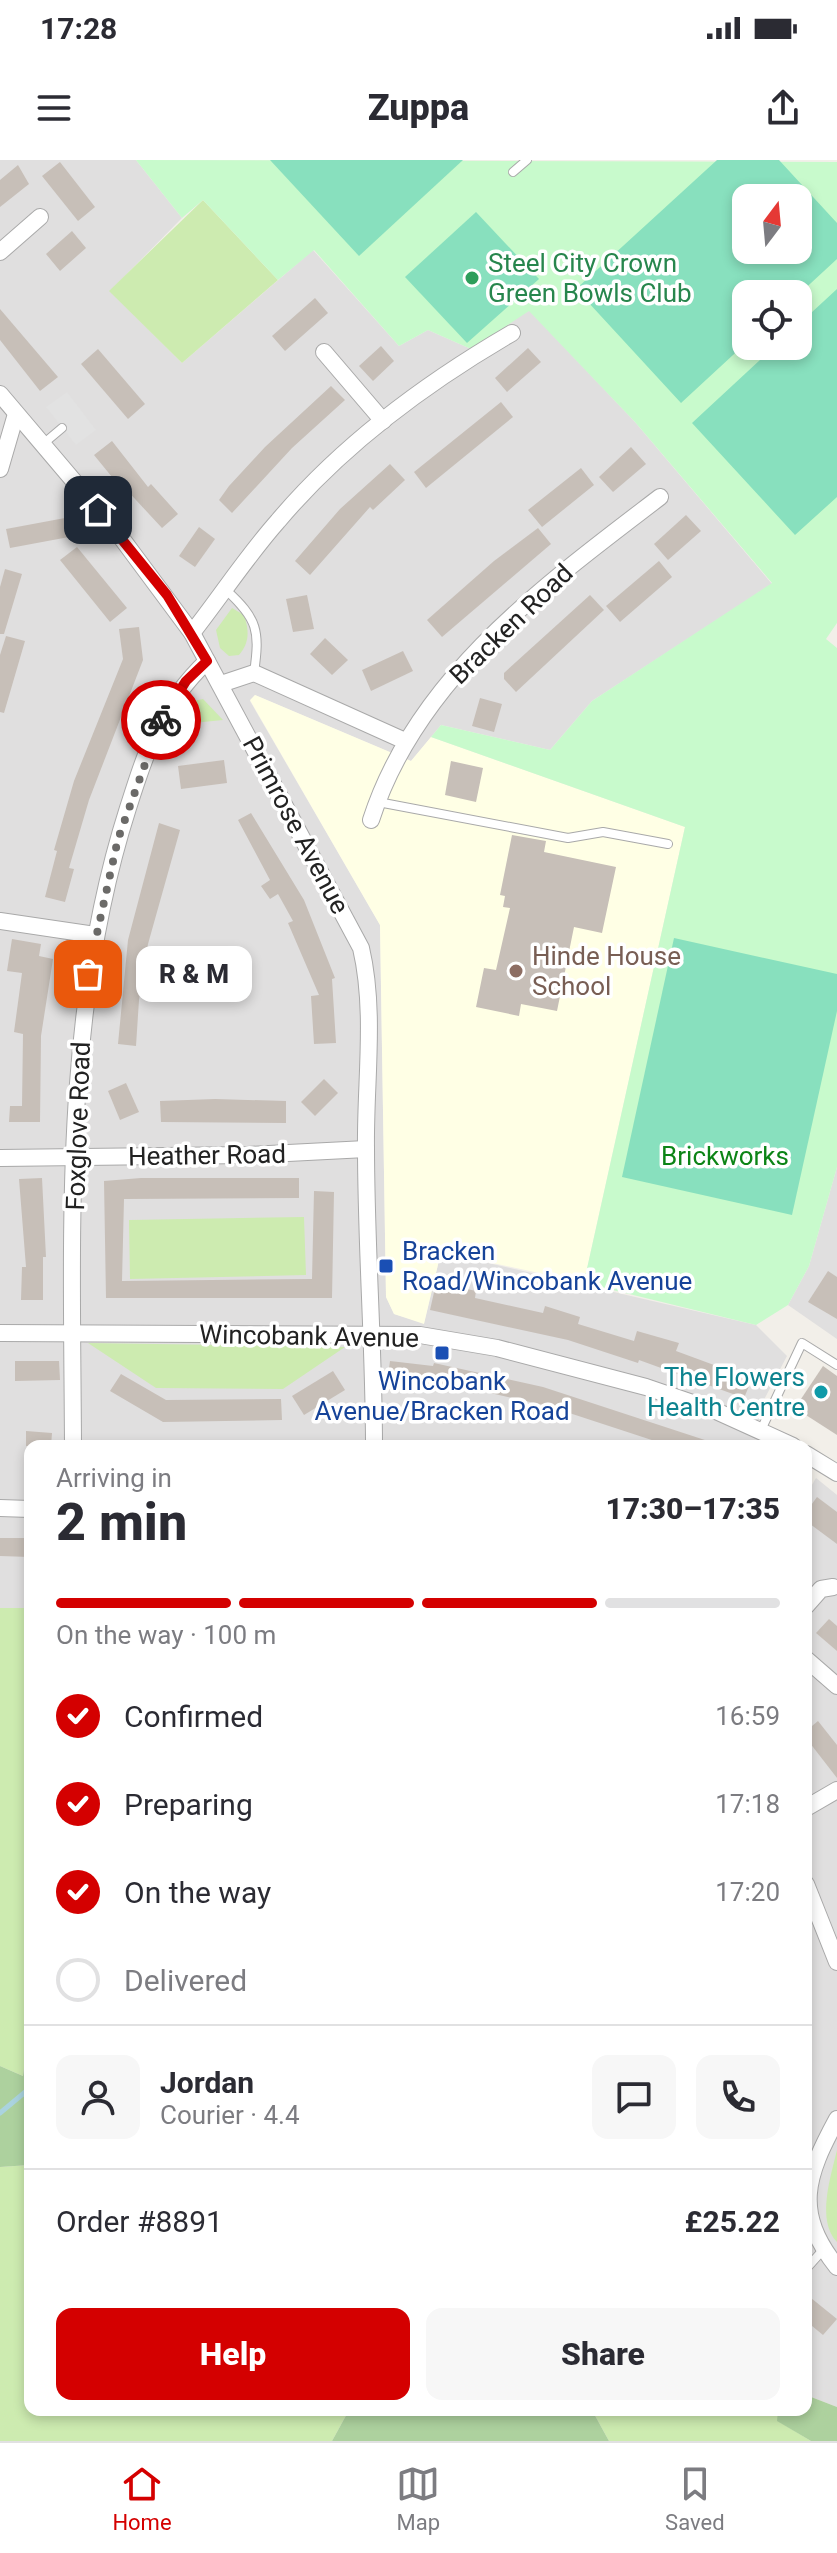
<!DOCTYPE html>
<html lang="en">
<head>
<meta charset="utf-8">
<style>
  body { margin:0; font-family:Roboto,sans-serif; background:#f7f7f7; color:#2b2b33; height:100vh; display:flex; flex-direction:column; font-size:30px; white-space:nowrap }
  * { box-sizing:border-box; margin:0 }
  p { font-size:26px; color:#7c7c81 }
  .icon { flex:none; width:44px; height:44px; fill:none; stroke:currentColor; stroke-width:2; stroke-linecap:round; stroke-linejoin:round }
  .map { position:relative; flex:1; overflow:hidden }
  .side { position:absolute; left:24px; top:1280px; width:788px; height:976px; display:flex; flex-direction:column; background:#fff; border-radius:16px; box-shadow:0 4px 12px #0003 }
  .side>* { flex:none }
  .needle { width:52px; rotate:16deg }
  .fabs { position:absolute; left:732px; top:24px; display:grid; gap:16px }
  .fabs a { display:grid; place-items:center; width:80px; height:80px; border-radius:16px; background:#fff; box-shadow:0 4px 12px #0003; font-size:40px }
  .pin { position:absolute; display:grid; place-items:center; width:68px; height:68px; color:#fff; margin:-34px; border-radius:16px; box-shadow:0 4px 12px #0006 }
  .courier { position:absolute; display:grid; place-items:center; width:80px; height:80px; margin:-40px; border:6px solid #d40000; border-radius:50%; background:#fff; color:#222; box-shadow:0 2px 10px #0007 }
  .bubble { position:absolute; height:56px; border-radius:16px; background:#fff; box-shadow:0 4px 12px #0003; font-size:26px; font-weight:800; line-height:56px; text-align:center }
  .overview em { font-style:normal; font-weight:800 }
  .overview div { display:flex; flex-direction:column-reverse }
  .overview { display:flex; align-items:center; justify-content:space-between; height:136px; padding:0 32px }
  h1 { font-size:52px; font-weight:800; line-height:60px }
  .bar { display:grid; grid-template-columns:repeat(4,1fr); gap:12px 8px; align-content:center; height:96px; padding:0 32px }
  .bar i { height:10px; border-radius:6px; background:#e1e1e2 }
  .bar .active { background:#d40000 }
  .bar p { grid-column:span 4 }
  .line { display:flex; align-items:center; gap:20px; padding:0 32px; border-top:2px solid #e1e1e2 }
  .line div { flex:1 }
  .round { display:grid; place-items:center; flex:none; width:84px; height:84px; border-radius:16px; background:#f7f7f7 }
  ol { padding:0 32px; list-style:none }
  li { display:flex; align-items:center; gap:24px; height:88px }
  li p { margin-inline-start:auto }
  li .icon { padding:8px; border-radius:50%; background:#d40000; color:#fff; stroke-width:4 }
  li:last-child { color:#7c7c81 }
  li i { width:44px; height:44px; border:4px solid #e1e1e2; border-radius:50% }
  .primary-button { display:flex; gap:16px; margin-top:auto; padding:16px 32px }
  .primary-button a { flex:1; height:92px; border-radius:16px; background:#d40000; color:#fff; font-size:32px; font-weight:800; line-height:92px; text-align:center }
  .primary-button a+a { background:#f7f7f7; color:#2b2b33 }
  .status { display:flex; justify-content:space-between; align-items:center; height:56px; padding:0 40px; background:#fff; direction:ltr }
  .status svg { height:22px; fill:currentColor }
  header { display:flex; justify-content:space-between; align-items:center; height:104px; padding:0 32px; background:#fff; font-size:36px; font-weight:800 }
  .menu { display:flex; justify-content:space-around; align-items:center; height:112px; border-top:2px solid #e1e1e2; background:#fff; font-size:22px; color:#7c7c81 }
  .menu a { display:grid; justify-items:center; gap:4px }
  .menu .active { color:#d40000 }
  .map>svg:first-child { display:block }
</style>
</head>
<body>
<div class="status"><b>17:28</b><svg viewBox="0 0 49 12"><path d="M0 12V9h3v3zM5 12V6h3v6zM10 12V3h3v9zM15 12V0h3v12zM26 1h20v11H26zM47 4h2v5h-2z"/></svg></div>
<header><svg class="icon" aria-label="menu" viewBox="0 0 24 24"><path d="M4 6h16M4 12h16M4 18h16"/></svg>Zuppa<svg class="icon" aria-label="share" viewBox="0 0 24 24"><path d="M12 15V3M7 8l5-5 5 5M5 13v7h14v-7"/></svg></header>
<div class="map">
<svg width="837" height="2281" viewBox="0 0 837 2281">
  <rect width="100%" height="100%" fill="#f2efe9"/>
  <!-- residential -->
  <g fill="#e0dfdf">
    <path d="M0 0H136L182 58 110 131 182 203 313 90 399 186 428 170 471 189 529 150 635 262 772 424 592 541 550 590 441 565 411 601 255 535 250 541 380 765 386 1137 394 1154 424 1163 441 1092 756 1165 787 1196 758 1251 765 1286H30V1448H0Z"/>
    <path d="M837 1007V1179L788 1145 809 1106Z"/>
    <path d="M816 1318 837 1335V2247L806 2235V1335Z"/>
  </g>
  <!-- education -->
  <path fill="#ffffe5" d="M255 535 411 601 431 577 685 667 586 1113 572 1120 441 1092 424 1164 394 1154 386 1137 380 765 250 540Z"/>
  <!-- grass -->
  <g fill="#cdebb0">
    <path d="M203 40 278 120 182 203 109 131Z"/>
    <path d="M232 448 244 455C249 470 250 482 239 495L229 496 220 488 216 470Z"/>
    <path d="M203 539 223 560 173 565 193 541Z"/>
    <path d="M304 1057 306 1115 130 1119 129 1060Z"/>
    <path d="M88 1183 345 1187 283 1229 156 1228Z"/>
    <path d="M0 1448H30V1860L23 1916 0 1906Z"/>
    <path d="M837 1990V2082C816 2060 831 2016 837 1990Z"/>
    <path d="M30 2005V2250H349L332 2281H0V2007Z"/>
    <path d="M592 2250H778V2261L811 2281H609Z"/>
  </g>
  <!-- forest -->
  <g fill="#add19e">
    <path d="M30 1860V2005L0 2007V1906L23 1916Z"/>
    <path d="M806 2235 837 2247V2281H811L777 2261 778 2250H806Z"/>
    <path d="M349 2250H592L609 2281H332Z"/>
  </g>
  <!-- park -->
  <path fill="#c8facc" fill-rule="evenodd" d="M136 0 837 2V463L826 479 837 488V1007L809 1106 788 1145 756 1165 572 1120 586 1113 685 667 431 577 441 565 550 590 592 541 772 423 635 262 529 151 471 189 428 170 399 186 314 90 278 120 203 40 182 58ZM746 38H798V90H746ZM746 134H798V186H746Z"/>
  <!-- pitch -->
  <g fill="#88e0be" fill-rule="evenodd">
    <path d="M270 0H463L359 96Z"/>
    <path d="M717 0H779L837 63V99L798 135 746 134V183L681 243 576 129ZM798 38V90H746V38Z"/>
    <path d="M476 52 539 119 467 183 405 117Z"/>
    <path d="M837 129V337L795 375 692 263 775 186H798V165Z"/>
    <path d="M674 778 837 814V851L792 1055 622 1017Z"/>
  </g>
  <!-- parking -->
  <path fill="#e2e2e2" d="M67 232 96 270 76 285 46 247Z"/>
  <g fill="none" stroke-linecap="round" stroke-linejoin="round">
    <!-- stream -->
    <path stroke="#aad3df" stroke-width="5" d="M0 1953 30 1928"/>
  </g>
  <!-- building -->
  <g fill="#c7bfb8">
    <path d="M60 2 95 47 78 61 42 16Z"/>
    <path d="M18 5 29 24 0 47V20Z"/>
    <path d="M72 71 86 88 60 111 46 94Z"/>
    <path d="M315 138 328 153 285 191 272 176Z"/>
    <path d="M0 149 58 217 40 231 0 180Z"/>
    <path d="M381 186 394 201 373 221 359 206Z"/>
    <path d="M528 188 541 202 507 232 495 218Z"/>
    <path d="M98 189 145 244 128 259 81 204Z"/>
    <path d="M331 226 345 240 292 288 232 353 219 340 229 326 265 287Z"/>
    <path d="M501 242 513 257 426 328 414 312Z"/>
    <path d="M112 281 148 327 151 324 178 354 162 368 123 326 121 328 94 295Z"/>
    <path d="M631 287 646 304 613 332 599 317Z"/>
    <path d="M390 304 405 320 373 350 370 347 310 415 295 401 340 349Z"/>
    <path d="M581 308 594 325 542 367 528 350Z"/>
    <path d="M686 355 701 371 668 400 654 384Z"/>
    <path d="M65 358 69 377 10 388 6 369Z"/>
    <path d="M199 367 215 379 195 407 179 396Z"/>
    <path d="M538 368 551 384 442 477 427 460 494 401Z"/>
    <path d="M77 387 127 448 110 462 60 400Z"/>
    <path d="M659 401 672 417 620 462 606 446Z"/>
    <path d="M5 409 22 414 4 474H0V427Z"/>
    <path d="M307 435 314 469 293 472 286 439Z"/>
    <path d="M590 435 604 450 516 532 504 519V513Z"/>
    <path d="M139 467 143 500 89 640 69 708 74 709 65 742 45 737 57 691 54 690 74 621 123 499 119 469Z"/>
    <path d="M6 476 25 481 4 553 0 552V495Z"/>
    <path d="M325 478 348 500 332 515 310 494Z"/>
    <path d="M403 491 413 511 371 531 362 510Z"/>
    <path d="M480 538 502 544 494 572 472 566Z"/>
    <path d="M224 600 227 623 181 629 178 606Z"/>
    <path d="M451 601 483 608 476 642 445 635Z"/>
    <path d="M251 653 304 740 335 818 332 819 336 883 314 884 311 836 319 835 288 763 293 761 278 734 270 739 261 726 270 720 238 660Z"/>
    <path d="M159 663 180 670 148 784 139 840 136 886 118 884 128 780Z"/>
    <path d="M512 675 546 681 544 692 616 707 602 773 574 767 557 851 521 844 519 856 476 847 484 808 496 810 510 748 503 747 505 736 500 735Z"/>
    <path d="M12 779 41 784 39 796 53 799 41 876 40 962H9L10 946H22L23 874 14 872 22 813 7 811Z"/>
    <path d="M324 919 338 933 315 956 301 942Z"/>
    <path d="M126 923 139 952 120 960 108 931Z"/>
    <path d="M215 939 286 941V963L161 962 160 941Z"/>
    <path d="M42 1018 46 1097H43V1140H21L22 1107H26L19 1019Z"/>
    <path d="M141 1018H299V1038L124 1039 122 1121 312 1119 314 1031 334 1032 332 1138H106L104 1021Z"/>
    <path d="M828 1111 837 1117V1159L808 1142Z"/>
    <path d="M458 1127 476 1131 475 1138 543 1153 545 1146 580 1157 578 1164 634 1181 637 1171 679 1183 676 1191 752 1219 744 1238 639 1200 638 1203 568 1180 430 1150 435 1128 457 1134Z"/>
    <path d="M15 1201H59L60 1220 15 1221Z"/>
    <path d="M390 1201 433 1206 434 1203 543 1227 714 1283V1286H670L548 1246 415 1216 414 1226 387 1222Z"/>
    <path d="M823 1206 837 1216V1275L795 1248Z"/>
    <path d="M333 1211 345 1230 304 1255 292 1236Z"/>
    <path d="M121 1214 166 1240 281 1239 282 1260 163 1262 110 1231Z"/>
    <path d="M26 1271 52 1273 51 1286H26Z"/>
    <path d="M817 1337 837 1352V1384L806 1361V1352Z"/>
    <path d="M0 1378H30V1397L0 1396Z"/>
    <path d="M829 1459 837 1466V1491L816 1473Z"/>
    <path d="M818 1561 837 1585V1618L806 1578V1571Z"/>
    <path d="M806 2134 837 2159 823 2175 806 2161Z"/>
  </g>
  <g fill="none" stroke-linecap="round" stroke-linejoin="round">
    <defs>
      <g id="lane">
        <path d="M513 12 527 0"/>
        <path d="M43 284 62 268"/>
        <path d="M226 430C258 459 260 471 254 513"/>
        <path d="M378 642 568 678 603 672 668 684"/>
        <path d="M761 1270 802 1183 837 1205"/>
        <path d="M806 2109 823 2090"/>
      </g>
      <g id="street">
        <path d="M0 92 40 57"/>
        <path d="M324 192 383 261"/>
        <path d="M0 234 117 372 192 473 361 788C376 852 365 923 366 988 366 1088 374 1187 374 1286"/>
        <path d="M0 309 16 254"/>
        <path d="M192 473C221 436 247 396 278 361 343 284 426 223 512 173"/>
        <path d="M221 524 254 513 405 581"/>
        <path d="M371 660C417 517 545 425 660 337"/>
        <path d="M0 761 95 775"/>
        <path d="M0 998 247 995 366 989"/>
        <path d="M0 1173 420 1175 497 1188 646 1227 716 1251 793 1286"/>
        <path d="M73 1286C72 1072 62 854 128 648 147 588 161 545 207 501"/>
        <path d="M806 1294 837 1313"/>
        <path d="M0 1348 30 1349"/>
        <path d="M806 1446 821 1429 833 1427"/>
        <path d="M806 1499 837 1526"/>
        <path d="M806 1648 837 1630"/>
        <path d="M806 1724 837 1802"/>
        <path d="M837 1959C806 2016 793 2052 837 2107"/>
      </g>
    </defs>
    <!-- lane casing -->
    <use href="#lane" stroke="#a9a9a9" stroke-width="10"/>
    <!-- street casing -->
    <use href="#street" stroke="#a9a9a9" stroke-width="18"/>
    <!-- lane -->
    <use href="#lane" stroke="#fff" stroke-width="8"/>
    <!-- street -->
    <use href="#street" stroke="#fff" stroke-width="16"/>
  </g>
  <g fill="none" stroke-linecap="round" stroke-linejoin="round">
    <!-- done -->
    <path stroke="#6b6a68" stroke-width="8" stroke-dasharray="0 14.4" d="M88 814 118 679 161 560"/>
    <!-- route -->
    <path stroke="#d40000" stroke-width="10" d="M98 350 167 435 207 501 186 521 161 560"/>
  </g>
  <!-- markers -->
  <circle fill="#2e9e5b" stroke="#fff" stroke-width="3" cx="472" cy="118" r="8"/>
  <circle fill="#8d6e63" stroke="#fff" stroke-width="3" cx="516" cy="811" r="8"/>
  <g fill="#1a4fb4" stroke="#fff" stroke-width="3">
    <rect x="378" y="1098" width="16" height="16" rx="4"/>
    <rect x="434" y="1185" width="16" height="16" rx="4"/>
  </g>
  <circle fill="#0f9aa8" stroke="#fff" stroke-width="3" cx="821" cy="1232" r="8"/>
  <g text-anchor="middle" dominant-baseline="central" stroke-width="7" stroke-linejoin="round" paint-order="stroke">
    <!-- leisure labels -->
    <g font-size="26" fill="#27864d" stroke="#fff" text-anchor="start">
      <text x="488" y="103">Steel City Crown<tspan x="488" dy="30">Green Bowls Club</tspan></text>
    </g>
    <!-- street labels -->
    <g font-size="26" fill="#222" stroke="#fff">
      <text transform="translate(511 464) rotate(-44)">Bracken Road</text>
      <text transform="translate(296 665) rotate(62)">Primrose Avenue</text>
      <text transform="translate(78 966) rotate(-88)">Foxglove Road</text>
      <text transform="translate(207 995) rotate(-1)">Heather Road</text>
      <text transform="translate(309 1176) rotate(1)">Wincobank Avenue</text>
    </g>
    <!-- education labels -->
    <g font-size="26" fill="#785e54" stroke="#fff" text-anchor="start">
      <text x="532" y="796">Hinde House<tspan x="532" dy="30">School</tspan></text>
    </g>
    <!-- park labels -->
    <g font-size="26" fill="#0c8416" stroke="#fff">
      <text x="725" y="996">Brickworks</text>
    </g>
    <!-- transit labels -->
    <g font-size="26" fill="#164399" stroke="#fff" text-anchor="start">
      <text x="402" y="1091">Bracken<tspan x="402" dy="30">Road/Wincobank Avenue</tspan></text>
      <text x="442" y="1221" text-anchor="middle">Wincobank<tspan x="442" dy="30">Avenue/Bracken Road</tspan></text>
    </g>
    <!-- culture labels -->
    <g font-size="26" fill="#0d838f" stroke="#fff" text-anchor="end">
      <text x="805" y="1217">The Flowers<tspan x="805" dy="30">Health Centre</tspan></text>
    </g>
  </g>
</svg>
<div class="fabs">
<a><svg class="needle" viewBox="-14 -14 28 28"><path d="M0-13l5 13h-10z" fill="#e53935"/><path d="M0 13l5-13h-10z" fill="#7c7c81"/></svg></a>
<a><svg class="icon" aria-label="locate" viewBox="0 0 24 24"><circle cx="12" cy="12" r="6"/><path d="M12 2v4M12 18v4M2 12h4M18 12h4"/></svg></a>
</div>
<div class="pin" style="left:88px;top:814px;background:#ea580c"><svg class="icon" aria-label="bag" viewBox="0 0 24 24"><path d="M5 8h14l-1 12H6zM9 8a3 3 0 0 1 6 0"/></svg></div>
<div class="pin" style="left:98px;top:350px;background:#1f2937"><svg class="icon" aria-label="home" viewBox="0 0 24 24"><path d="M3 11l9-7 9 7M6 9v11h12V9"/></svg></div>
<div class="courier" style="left:161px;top:560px"><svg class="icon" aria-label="bike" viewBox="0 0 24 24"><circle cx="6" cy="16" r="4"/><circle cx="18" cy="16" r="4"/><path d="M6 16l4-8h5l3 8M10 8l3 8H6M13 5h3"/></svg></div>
<div class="bubble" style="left:136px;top:786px;width:116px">R &amp; M</div>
<section class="side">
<div class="overview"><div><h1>2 min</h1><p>Arriving in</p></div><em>17:30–17:35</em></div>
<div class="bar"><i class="active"></i><i class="active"></i><i class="active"></i><i></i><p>On the way · 100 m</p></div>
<ol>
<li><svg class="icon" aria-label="check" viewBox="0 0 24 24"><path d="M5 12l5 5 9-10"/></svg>Confirmed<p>16:59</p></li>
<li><svg class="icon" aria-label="check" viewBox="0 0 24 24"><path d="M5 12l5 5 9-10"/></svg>Preparing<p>17:18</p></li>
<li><svg class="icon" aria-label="check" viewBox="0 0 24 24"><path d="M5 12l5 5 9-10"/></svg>On the way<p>17:20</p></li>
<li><i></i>Delivered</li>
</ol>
<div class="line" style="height:144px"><a class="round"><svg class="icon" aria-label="person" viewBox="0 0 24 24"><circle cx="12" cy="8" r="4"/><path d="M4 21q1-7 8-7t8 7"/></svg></a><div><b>Jordan</b><p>Courier · 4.4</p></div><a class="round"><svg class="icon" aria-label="chat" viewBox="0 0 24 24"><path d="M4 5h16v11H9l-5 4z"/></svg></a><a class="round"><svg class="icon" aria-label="phone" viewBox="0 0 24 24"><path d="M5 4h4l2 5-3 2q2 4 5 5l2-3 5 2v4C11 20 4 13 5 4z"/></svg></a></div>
<div class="line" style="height:104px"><div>Order #8891</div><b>£25.22</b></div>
<div class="primary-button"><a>Help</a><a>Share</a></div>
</section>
</div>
<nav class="menu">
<a class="active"><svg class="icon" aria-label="home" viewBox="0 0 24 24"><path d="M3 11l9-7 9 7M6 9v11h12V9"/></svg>Home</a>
<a><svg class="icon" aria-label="map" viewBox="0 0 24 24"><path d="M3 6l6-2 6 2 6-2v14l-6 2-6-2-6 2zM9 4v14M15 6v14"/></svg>Map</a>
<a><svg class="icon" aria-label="saved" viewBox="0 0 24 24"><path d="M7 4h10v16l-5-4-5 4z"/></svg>Saved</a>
</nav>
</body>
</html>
